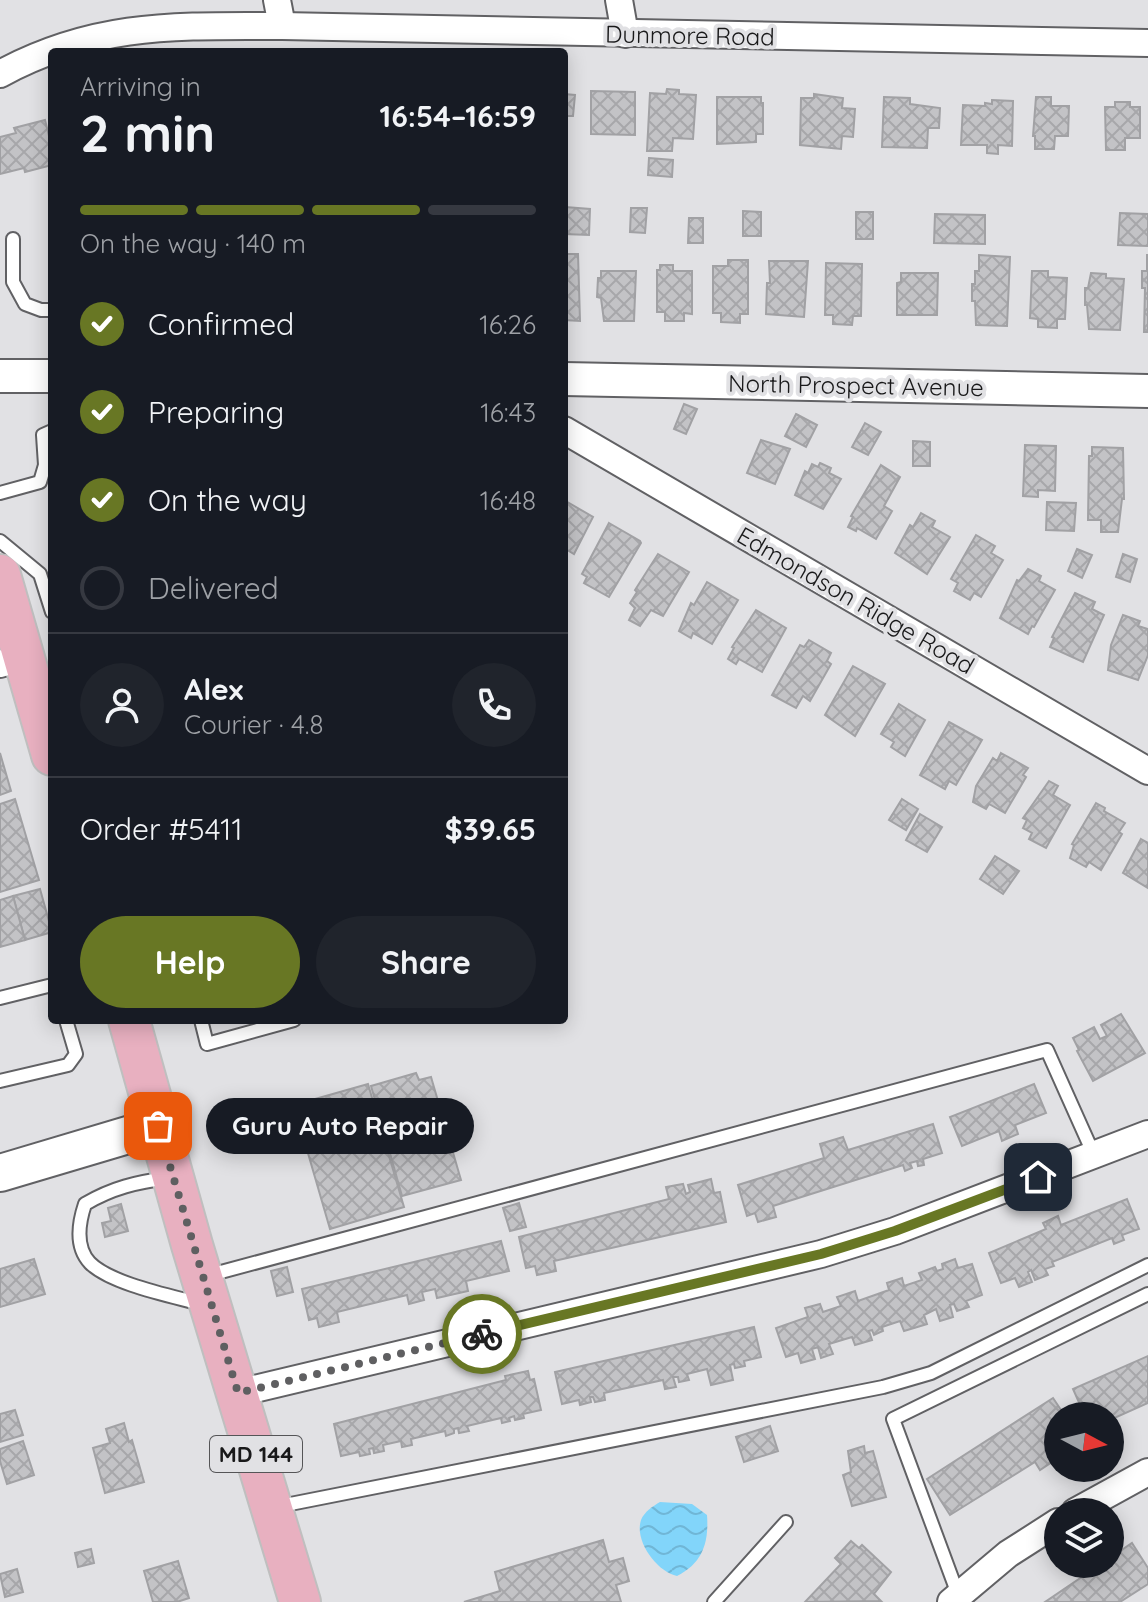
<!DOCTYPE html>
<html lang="en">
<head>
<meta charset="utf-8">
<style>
  body { margin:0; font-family:Quicksand,sans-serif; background:#20242c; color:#f1f3f6; height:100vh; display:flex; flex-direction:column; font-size:30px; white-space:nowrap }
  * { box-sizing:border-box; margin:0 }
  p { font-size:26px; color:#9ea1a6 }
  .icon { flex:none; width:44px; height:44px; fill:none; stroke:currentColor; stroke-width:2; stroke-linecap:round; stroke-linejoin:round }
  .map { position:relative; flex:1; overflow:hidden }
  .side { position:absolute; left:48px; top:48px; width:520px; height:976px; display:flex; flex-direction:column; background:#171b24; border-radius:8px; box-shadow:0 4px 20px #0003 }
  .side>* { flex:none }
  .needle { width:52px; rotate:97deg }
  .controls { position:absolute; left:1044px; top:1402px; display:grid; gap:16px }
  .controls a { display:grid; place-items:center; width:80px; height:80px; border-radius:50%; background:#171b24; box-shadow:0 4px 20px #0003; font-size:40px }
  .pin { position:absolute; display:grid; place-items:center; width:68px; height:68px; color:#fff; margin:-34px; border-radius:16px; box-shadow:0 4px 12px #0006 }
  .courier { position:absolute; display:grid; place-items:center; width:80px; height:80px; margin:-40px; border:6px solid #687724; border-radius:50%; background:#fff; color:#222; box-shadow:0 2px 10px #0007 }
  .bubble { position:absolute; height:56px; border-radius:28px; background:#171b24; box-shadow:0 4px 20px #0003; font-size:26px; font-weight:800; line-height:56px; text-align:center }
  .head em { font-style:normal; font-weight:800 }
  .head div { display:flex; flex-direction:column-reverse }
  .head { display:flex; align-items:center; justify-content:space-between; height:136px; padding:0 32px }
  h1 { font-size:52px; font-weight:800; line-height:60px }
  .bar { display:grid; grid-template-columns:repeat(4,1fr); gap:12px 8px; align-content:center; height:96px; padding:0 32px }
  .bar i { height:10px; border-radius:6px; background:#363941 }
  .bar .on { background:#687724 }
  .bar p { grid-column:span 4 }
  .line { display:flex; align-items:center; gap:20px; padding:0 32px; border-top:2px solid #363941 }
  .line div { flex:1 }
  .round { display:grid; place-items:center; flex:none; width:84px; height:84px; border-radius:42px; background:#20242c }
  ol { padding:0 32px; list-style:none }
  li { display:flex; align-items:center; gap:24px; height:88px }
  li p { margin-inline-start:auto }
  li .icon { padding:8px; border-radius:50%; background:#687724; color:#fff; stroke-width:4 }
  li:last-child { color:#9ea1a6 }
  li i { width:44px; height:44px; border:4px solid #363941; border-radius:50% }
  .action { display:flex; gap:16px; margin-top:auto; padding:16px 32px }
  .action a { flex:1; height:92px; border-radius:48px; background:#687724; color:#fff; font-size:32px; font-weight:800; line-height:92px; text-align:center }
  .action a+a { background:#20242c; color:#f1f3f6 }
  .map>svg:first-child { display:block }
</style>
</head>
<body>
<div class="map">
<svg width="1148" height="1602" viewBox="0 0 1148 1602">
  <defs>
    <pattern id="water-waves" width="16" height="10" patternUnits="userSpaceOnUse" patternTransform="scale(2)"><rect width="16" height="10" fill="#82d5fa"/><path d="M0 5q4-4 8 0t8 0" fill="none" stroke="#70b6d6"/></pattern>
    <pattern id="building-cross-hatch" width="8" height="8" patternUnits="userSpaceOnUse" patternTransform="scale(2)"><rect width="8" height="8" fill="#c3c3c6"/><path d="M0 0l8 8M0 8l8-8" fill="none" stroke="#a7a7aa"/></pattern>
  </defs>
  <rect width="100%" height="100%" fill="#e1e1e4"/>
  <!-- water -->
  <path fill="url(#water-waves)" d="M660 1502 692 1504 707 1515C709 1542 703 1563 677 1576 657 1572 634 1541 641 1520 644 1512 653 1506 660 1502Z"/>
  <!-- building -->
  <g fill="url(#building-cross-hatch)" stroke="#a1a1a4" stroke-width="2">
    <path d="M667 89 679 90V94L696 95 693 139 673 138 672 151H647L650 93 666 94Z"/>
    <path d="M591 91 635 92V135L591 134Z"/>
    <path d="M564 94 575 95 573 116H564Z"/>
    <path d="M814 94 843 98 842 108 855 109 853 137 842 136 841 149 800 145 801 98H814Z"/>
    <path d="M717 97H761V103H763V134H756V142L717 144Z"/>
    <path d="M884 97 910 98V104L940 108 939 128H928L927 148 882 147Z"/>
    <path d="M1036 97H1051V106H1069L1068 136H1055L1054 149H1035V136H1033Z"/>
    <path d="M992 100 1013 101 1012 146 998 145V154L987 153V145H961L963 105 985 106V103L992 104Z"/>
    <path d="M1115 102H1130V107H1140V138H1125V150H1106L1105 107H1115Z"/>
    <path d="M45 120 52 148V165L25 172 24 168 0 174V137L16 133 14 128Z"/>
    <path d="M649 158 673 160 672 177 648 175Z"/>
    <path d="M565 207 590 209 589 235 564 234Z"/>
    <path d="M631 208H647L645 233 630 232Z"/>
    <path d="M743 211 761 212V236H743Z"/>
    <rect x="856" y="212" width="17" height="27"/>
    <path d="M1120 213 1148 214V246L1118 245Z"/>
    <path d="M935 214 985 215V244L934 243Z"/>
    <path d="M689 218H703V243H688Z"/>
    <path d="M564 254H578L580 321 564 320Z"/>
    <path d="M979 255 1010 257 1007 326 976 325 975 301H972V284H975V271H979Z"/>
    <path d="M1147 255H1148V332H1144L1145 288H1142V271H1147Z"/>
    <path d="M728 260H748V314H740V323L721 322V313H713V266H728Z"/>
    <path d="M769 261H808L804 317 766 314 767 283H770Z"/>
    <path d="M826 263 862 264 861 316H853L852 325 833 324V315H825Z"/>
    <path d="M660 265H673V271H692V314L684 313V321H665V312H657V270H660Z"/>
    <path d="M601 271H636L634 321H604L601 298 597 297 598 278H601Z"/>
    <path d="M1032 271H1048V277L1067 278 1065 319H1057V328L1038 327V319L1030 318Z"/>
    <path d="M901 273H938L937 315H897V283L901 282Z"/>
    <path d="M1091 273 1106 274V278L1124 279 1120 330 1089 329 1087 305H1085V288H1088Z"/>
    <path d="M684 404 697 409 686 434 674 429Z"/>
    <path d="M796 414 817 425 806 447 785 436Z"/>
    <path d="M865 423 881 432 868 455 852 447Z"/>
    <path d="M761 440 790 449 775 484 747 473Z"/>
    <path d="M913 441 930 442V466H913Z"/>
    <path d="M1025 445 1056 446 1055 491 1038 490V497L1023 496Z"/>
    <path d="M1092 447 1123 448 1124 499H1122L1118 532H1101V520H1088L1089 456H1092Z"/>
    <path d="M820 463 831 468 829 473 841 479 823 509 795 495 805 471 808 473 812 464 818 467Z"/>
    <path d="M881 465 900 477 884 506 892 511 876 539 857 528 856 531 848 527 853 517 851 516Z"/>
    <path d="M564 500 593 517 574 554 564 548Z"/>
    <path d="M1047 502 1076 503 1074 531 1046 530Z"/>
    <path d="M921 513 935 521 932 527 950 537 927 574 895 553 910 525 913 527Z"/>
    <path d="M609 523 640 541 641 543 609 597 584 583 587 577 582 574Z"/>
    <path d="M976 535 995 546 991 553 1003 560 981 597 974 593 970 600 954 591 958 583 951 579Z"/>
    <path d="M1077 549 1092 555 1082 578 1068 571Z"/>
    <path d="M658 554 689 572 663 616 651 610 640 626 629 620 635 608 630 603 637 592 635 590Z"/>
    <path d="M1123 554 1137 559 1130 582 1116 577Z"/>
    <path d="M1028 569 1041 576 1039 581 1055 590 1034 627 1032 626 1028 634 1000 618 1017 580 1019 581Z"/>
    <path d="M707 582 738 600 712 644 693 633 691 638 679 631 691 603 694 605Z"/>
    <path d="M1075 593 1095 602 1092 609 1104 615 1083 662 1050 647 1054 638 1052 637Z"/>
    <path d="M756 610 786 628 762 672 739 659 736 664 728 659 734 648 732 647Z"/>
    <path d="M1123 615 1140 621 1138 626 1148 629V655L1138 680 1108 670 1111 645Z"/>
    <path d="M809 640 831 653 827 661 831 664 810 701 803 696 796 708 772 695 800 645 804 647Z"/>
    <path d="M853 666 885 684 855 736 825 715Z"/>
    <path d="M899 704 925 720 905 756 891 747 894 742 881 734Z"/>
    <path d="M949 722 982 740 956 785 949 781 945 789 920 775Z"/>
    <path d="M0 753 11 791 0 795Z"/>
    <path d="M1001 753 1028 768 1023 775 1026 777 1005 813 989 804 986 809 973 802 976 786 993 758 997 761Z"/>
    <path d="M1049 781 1058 786 1053 795 1070 805 1046 848 1029 839 1032 833 1023 828 1027 820 1023 818Z"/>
    <path d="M15 799 39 880 0 892V804Z"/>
    <path d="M902 799 918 809 906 830 889 820Z"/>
    <path d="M1096 803 1105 808 1104 811 1125 823 1119 832 1122 834 1101 870 1089 862 1086 867 1070 858 1074 845 1072 844Z"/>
    <path d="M920 814 942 827 927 852 906 840Z"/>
    <path d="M1141 839 1148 843V888L1123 873Z"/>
    <path d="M995 856 1019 871 1003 894 980 879Z"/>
    <path d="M40 889 52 932 25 940 13 896Z"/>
    <path d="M13 896 25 940 0 947V900Z"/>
    <path d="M1121 1014 1145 1053 1093 1081 1077 1051 1079 1050 1073 1038 1094 1027 1100 1039 1107 1036 1101 1025Z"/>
    <path d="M416 1073 419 1080 431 1077 461 1180 402 1196 371 1086Z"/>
    <path d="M368 1084 404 1207 330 1229 294 1105Z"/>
    <path d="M1034 1084 1046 1113 1015 1125 1018 1134 1002 1141 999 1131 962 1146 950 1117Z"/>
    <path d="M933 1124 942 1153 923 1159 924 1165 918 1166 917 1161 910 1163 912 1168 905 1171 903 1165 773 1206 776 1217 758 1222 755 1213 747 1216 738 1185 824 1158 820 1144 843 1137 848 1150Z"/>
    <path d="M711 1179 714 1193 720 1192 726 1222 554 1261 556 1271 537 1275 535 1266 526 1268 519 1237 669 1199 666 1187 683 1184 686 1194 690 1192 688 1185Z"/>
    <path d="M1127 1199 1139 1229 1122 1235 1124 1240 1114 1244 1112 1238 1052 1262 1054 1266 1045 1269 1048 1275 1035 1280 1031 1270 1028 1272 1032 1282 1019 1287 1015 1278 1001 1283 989 1253 1046 1229 1043 1223 1058 1216 1061 1225Z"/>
    <path d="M519 1203 526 1227 510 1231 503 1208Z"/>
    <path d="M121 1204 128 1231 105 1237 102 1223 111 1221 108 1208Z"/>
    <path d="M501 1241 509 1271 466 1281 468 1291 437 1298 435 1289 422 1292 424 1300 409 1304 407 1295 337 1312 339 1322 319 1327 317 1318 309 1320 302 1289Z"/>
    <path d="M34 1259 45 1294 0 1307V1269Z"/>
    <path d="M955 1259 958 1268 972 1264 982 1295 966 1301 969 1307 957 1311 954 1304 950 1305 953 1317 940 1321 936 1309 924 1315 927 1324 914 1328 904 1331 900 1321 882 1327 883 1331 874 1335 872 1330 869 1331 872 1340 855 1345 852 1337 829 1344 833 1354 821 1358 818 1347 812 1349 815 1359 801 1363 798 1353 786 1357 776 1328 808 1317 805 1308 820 1304 823 1312 841 1306 837 1297 855 1291 858 1301 889 1290 887 1283 902 1278 904 1286 922 1280 919 1273 935 1267 937 1271 943 1269 942 1264Z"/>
    <path d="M287 1267 293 1292 277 1296 271 1271Z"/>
    <path d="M754 1327 761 1357 744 1361 745 1366 735 1368 734 1364 730 1365 733 1380 711 1385 707 1369 687 1374 689 1380 679 1382 678 1377H673L676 1387 665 1389 663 1380 604 1393 605 1400 595 1402 593 1397H590L591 1402 580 1405 579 1400 562 1404 555 1372Z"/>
    <path d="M1148 1356V1403L1110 1420V1416H1085L1073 1389Z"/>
    <path d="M528 1371 530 1380 534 1379 541 1410 523 1414 524 1418 515 1420 514 1416 509 1418 510 1421 502 1423 501 1418 467 1426 469 1431 459 1433 458 1428 454 1429V1433L446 1436 445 1431 411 1439 412 1445 402 1447 401 1441 383 1445 384 1451 374 1453 373 1448 369 1449 370 1454 360 1456 359 1452 341 1456 334 1424 506 1380 505 1376Z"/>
    <path d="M1053 1398 1065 1416H1058V1458L1040 1470 1035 1462 950 1515 927 1479Z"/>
    <path d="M15 1410 23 1435 0 1442V1414Z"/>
    <path d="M124 1423 129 1442 132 1440 144 1482 105 1493 93 1448 110 1443 106 1429Z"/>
    <path d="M770 1426 778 1451 744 1462 736 1437Z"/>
    <path d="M23 1441 34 1475 7 1484 0 1461V1449Z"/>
    <path d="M864 1446 865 1453 873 1451 886 1497 852 1506 843 1475 851 1472 848 1451Z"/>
    <path d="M603 1540 609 1562 623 1558 629 1581 616 1585 621 1602H464L500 1591 495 1572Z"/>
    <path d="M851 1541 859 1548 862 1545 891 1572 874 1594 881 1601 805 1602 841 1564 835 1558Z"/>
    <path d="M1132 1543 1148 1568V1584L1120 1602H1045L1101 1564H1110V1558Z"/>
    <path d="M91 1549 94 1563 78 1567 75 1553Z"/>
    <path d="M178 1561 189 1598 177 1602H153L144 1571Z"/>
    <path d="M17 1569 23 1592 5 1597 0 1574Z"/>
  </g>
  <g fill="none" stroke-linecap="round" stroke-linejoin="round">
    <defs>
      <g id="service">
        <path d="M13 239V282L25 304 41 310H52"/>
        <path d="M0 493 40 482 45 465 43 435 52 431"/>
        <path d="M0 541 40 574 52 612"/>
        <path d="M0 998 52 985"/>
        <path d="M201 1020 207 1044 294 1020"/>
        <path d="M0 1081 68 1065 76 1054 66 1020"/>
        <path d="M168 1178C137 1182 112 1188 85 1204 79 1222 75 1247 90 1263 111 1284 172 1296 201 1304"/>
        <path d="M206 1276 1047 1050 1094 1155"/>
        <path d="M275 1507 883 1387 931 1373 1148 1265"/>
        <path d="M959 1597 893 1419 1148 1294"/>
        <path d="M714 1602 786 1522"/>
      </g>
      <g id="minor">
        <path d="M277 0 282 26"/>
        <path d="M619 0 625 34"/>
        <path d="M0 74C96 22 177 26 282 26L1148 43"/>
        <path d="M564 430 1148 771"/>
        <path d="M0 664 23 657"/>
        <path d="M238 1393 821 1254 895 1231 1148 1134"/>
        <path d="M1075 1512 1148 1472"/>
        <path d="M951 1602 1008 1554 1058 1522"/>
      </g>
      <g id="tertiary">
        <path d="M0 376H52"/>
        <path d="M564 379 1148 391"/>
      </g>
      <path id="secondary" d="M0 1173 158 1126"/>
      <g id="primary">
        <path d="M0 575 52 755"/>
        <path d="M129 1020 192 1245 300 1602"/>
      </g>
    </defs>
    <!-- service casing -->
    <use href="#service" stroke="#616164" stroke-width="16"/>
    <!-- minor casing -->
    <use href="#minor" stroke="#616164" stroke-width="30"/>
    <!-- tertiary casing -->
    <use href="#tertiary" stroke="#616164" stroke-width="36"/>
    <!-- secondary casing -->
    <use href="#secondary" stroke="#616164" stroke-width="40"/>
    <!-- primary casing -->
    <use href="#primary" stroke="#bfbfbf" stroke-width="44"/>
    <!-- service -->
    <use href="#service" stroke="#fff" stroke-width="12"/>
    <!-- minor -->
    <use href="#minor" stroke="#fff" stroke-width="26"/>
    <!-- tertiary -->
    <use href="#tertiary" stroke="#fff" stroke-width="32"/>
    <!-- secondary -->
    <use href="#secondary" stroke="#fff" stroke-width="36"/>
    <!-- primary -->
    <use href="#primary" stroke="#e8b0c0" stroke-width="40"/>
  </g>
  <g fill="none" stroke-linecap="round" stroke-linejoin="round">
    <!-- done -->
    <path stroke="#5f5f61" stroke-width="8" stroke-dasharray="0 14.4" d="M158 1126 238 1393 482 1334"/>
    <!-- route -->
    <path stroke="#687724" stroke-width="10" d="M482 1334 821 1254 895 1231 1038 1177"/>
  </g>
  <g text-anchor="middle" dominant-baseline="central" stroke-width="8" stroke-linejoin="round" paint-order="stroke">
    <!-- shield labels -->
    <rect fill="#e1e1e4" stroke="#555557" stroke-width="2" x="210" y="1436" width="92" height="36" rx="6"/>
    <g font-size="22" font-weight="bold" fill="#19191a">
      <text x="256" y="1454">MD 144</text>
    </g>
    <!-- street labels -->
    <g font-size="24" fill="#19191a" stroke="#e1e1e4">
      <text transform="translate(690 35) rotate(1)">Dunmore Road</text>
      <text transform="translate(856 385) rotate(1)">North Prospect Avenue</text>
      <text transform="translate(856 600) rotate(30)">Edmondson Ridge Road</text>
    </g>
  </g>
</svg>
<div class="controls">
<a><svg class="needle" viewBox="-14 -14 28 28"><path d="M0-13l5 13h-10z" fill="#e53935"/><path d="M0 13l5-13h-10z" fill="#9ea1a6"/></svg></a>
<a><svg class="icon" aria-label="layers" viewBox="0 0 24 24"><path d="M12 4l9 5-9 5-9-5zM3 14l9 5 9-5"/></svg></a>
</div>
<div class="pin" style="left:158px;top:1126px;background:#ea580c"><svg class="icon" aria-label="bag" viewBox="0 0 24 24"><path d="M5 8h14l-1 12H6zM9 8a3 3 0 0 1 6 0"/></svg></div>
<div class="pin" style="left:1038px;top:1177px;background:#1f2937"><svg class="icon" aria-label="home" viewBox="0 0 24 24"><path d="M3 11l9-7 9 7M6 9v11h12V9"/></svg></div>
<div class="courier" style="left:482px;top:1334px"><svg class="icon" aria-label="bike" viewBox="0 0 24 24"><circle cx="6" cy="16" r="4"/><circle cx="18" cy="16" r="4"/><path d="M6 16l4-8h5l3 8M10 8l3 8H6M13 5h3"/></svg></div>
<div class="bubble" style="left:206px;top:1098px;width:268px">Guru Auto Repair</div>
<section class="side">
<div class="head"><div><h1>2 min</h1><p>Arriving in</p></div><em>16:54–16:59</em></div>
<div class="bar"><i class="on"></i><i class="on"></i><i class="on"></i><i></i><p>On the way · 140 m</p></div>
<ol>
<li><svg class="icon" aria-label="check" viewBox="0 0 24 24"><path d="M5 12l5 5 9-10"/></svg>Confirmed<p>16:26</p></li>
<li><svg class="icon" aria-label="check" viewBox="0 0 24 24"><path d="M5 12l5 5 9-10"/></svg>Preparing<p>16:43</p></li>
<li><svg class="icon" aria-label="check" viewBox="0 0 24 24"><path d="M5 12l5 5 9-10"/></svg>On the way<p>16:48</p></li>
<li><i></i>Delivered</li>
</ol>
<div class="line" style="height:144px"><a class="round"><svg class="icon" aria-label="person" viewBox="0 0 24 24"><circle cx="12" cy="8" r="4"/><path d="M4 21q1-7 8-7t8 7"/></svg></a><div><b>Alex</b><p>Courier · 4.8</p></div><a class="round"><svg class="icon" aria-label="phone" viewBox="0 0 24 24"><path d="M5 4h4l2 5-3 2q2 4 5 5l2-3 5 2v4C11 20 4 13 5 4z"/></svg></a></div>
<div class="line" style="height:104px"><div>Order #5411</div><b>$39.65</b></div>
<div class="action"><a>Help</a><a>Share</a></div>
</section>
</div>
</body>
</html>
